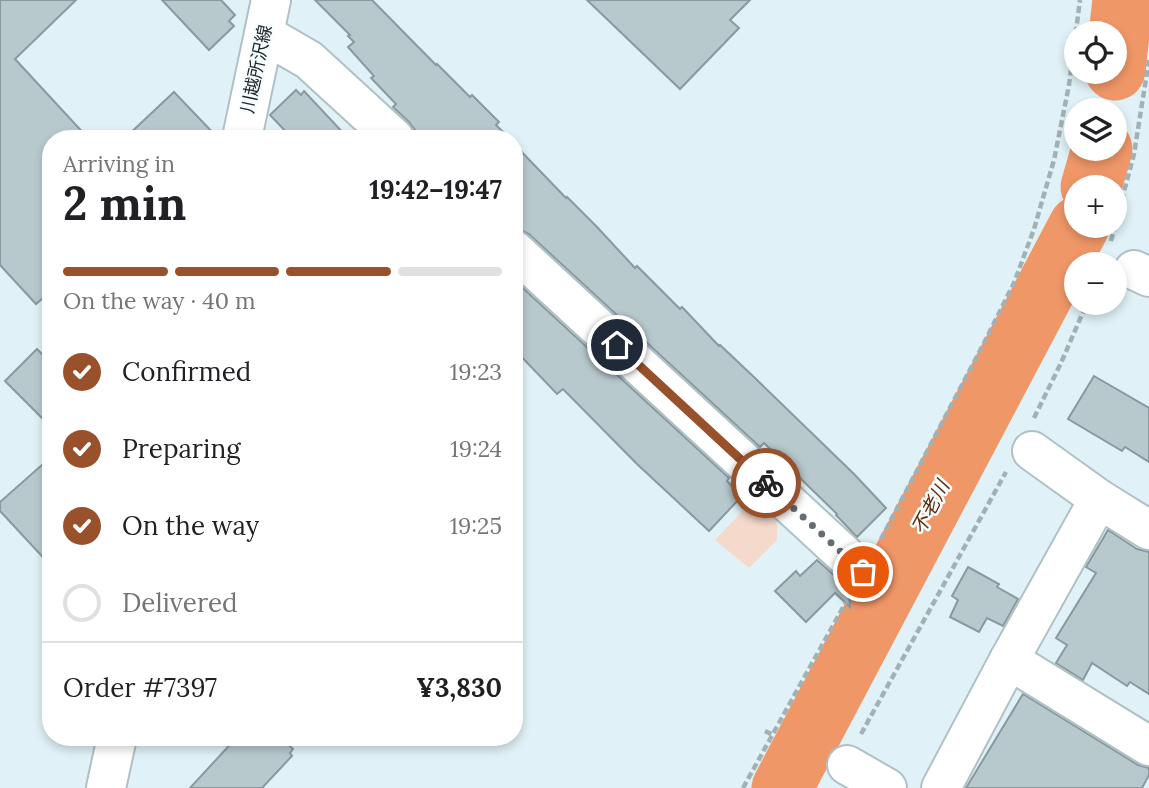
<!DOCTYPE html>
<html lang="en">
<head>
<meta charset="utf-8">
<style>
  body { margin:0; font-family:Lora,"Noto Sans JP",serif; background:#f2f2f2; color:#202124; height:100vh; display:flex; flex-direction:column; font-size:26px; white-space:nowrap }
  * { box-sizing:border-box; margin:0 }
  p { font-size:23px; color:#757577 }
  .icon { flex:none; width:38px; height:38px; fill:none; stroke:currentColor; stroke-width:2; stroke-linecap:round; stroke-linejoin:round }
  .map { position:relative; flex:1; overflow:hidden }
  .details { position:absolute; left:42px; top:130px; width:481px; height:616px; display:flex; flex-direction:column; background:#fff; border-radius:28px; box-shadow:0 4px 10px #0003 }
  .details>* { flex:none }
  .controls { position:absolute; left:1064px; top:21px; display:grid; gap:14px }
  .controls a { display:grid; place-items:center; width:63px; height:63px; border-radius:50%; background:#fff; box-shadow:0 4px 10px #0003; font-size:35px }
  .pin { position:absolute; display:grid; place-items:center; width:60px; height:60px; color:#fff; margin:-30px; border:4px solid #fff; border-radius:50%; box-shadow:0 2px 7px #0007 }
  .courier { position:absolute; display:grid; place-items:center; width:70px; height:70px; margin:-35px; border:5px solid #98512a; border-radius:50%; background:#fff; color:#222; box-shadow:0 2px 9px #0007 }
  .headline em { font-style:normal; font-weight:800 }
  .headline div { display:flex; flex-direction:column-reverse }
  .headline { display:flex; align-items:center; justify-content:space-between; height:119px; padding:0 21px }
  h1 { font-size:46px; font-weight:800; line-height:52px }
  .bar { display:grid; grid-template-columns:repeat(4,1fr); gap:10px 7px; align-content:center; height:84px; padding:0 21px }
  .bar i { height:9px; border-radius:5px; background:#e0e0e0 }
  .bar .selected { background:#98512a }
  .bar p { grid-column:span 4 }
  .line { display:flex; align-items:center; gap:18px; padding:0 21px; border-top:2px solid #e0e0e0 }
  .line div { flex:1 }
  ol { padding:0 21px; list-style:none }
  li { display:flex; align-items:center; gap:21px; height:77px }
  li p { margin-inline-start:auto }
  li .icon { padding:7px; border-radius:50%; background:#98512a; color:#fff; stroke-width:4 }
  li:last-child { color:#757577 }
  li i { width:38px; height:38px; border:4px solid #e0e0e0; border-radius:50% }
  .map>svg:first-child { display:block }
</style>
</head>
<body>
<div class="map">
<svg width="1149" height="788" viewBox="0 0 1149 788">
  <rect width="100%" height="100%" fill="#e0f2f7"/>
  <!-- green -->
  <path fill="#f5dacc" d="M755 498 777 519V540L749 568 715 540Z"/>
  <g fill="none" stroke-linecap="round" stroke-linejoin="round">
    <!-- river -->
    <g stroke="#f09768" stroke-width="61">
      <path d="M1115 70 1123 0"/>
      <path d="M1091 187 1102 149"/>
      <path d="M782 788 1079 226"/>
    </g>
  </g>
  <!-- building -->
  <g fill="#b8c9ce" stroke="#899a9f" stroke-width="2">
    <path d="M0 0H76L15 59 88 138H51V291L36 304 0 265Z"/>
    <path d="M162 0H221L235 15 229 21 234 26 209 50Z"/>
    <path d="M315 0H372L436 65 437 64 470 97 472 95 499 122 496 125 509 138H421L409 122 393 107 396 104 371 78 374 76 348 47 354 42 348 36 350 35Z"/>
    <path d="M587 0H750L730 20 739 28 680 89Z"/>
    <path d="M296 90 301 95 304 91 348 138H292L270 115Z"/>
    <path d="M174 92 218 138H125Z"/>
    <path d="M514 144 566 198 567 197 597 227 635 268 637 266 680 309 682 307 719 346 720 345 756 379 854 474 886 508 857 537 836 515 837 514 764 443 760 447 529 234 519 229H514Z"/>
    <path d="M514 280 729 478 727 481 742 496 709 531 637 464 563 389 557 394 514 349Z"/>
    <path d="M37 349 51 363V427L5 381Z"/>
    <path d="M1094 376 1149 408V462L1125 447 1122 451 1068 419Z"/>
    <path d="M51 457V566L0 511V502Z"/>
    <path d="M1108 530 1137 549 1149 552V694L1130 682 1127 686 1092 663 1083 680 1056 663 1067 645 1056 638 1096 573 1086 567Z"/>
    <path d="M817 560 849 589 850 607 835 593 806 622 775 591 796 571 800 576Z"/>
    <path d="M968 567 999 584 997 587 1018 599 1003 626 987 618 979 632 950 617 958 600 952 596Z"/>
    <path d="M1023 694 1138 765 1149 768V775L1142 788H966Z"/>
    <path d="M237 737H279L293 749 290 753 292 756 262 788H190Z"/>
  </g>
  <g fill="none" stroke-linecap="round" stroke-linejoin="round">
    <defs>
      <g id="minor">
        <path d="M264 34 309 60 394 138"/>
        <path d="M514 250 863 572"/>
        <path d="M1134 270 1149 277"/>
        <path d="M1032 451 1099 499 1149 530"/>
        <path d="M1009 660 1149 746"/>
        <path d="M847 765 887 788"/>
        <path d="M941 788 1009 660 1099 499"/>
      </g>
      <g id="major">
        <path d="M242 138 271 0"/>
        <path d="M106 788 117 737"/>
      </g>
    </defs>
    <!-- minor casing -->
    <use href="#minor" stroke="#b0c1c6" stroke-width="42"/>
    <!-- major casing -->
    <use href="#major" stroke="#b0c1c6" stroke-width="42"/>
    <!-- path -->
    <g stroke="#a3b1b5" stroke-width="4.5" stroke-dasharray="7 3.5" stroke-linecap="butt">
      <path d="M1111 241 1134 154 1149 60"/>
      <path d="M1034 418 1061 363 1087 303"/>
      <path d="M881 539 984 343 1014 283 1034 229 1054 160 1069 85 1080 0"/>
      <path d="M765 731 773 735"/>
      <path d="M861 734 1006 472"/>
      <path d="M743 788 846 602"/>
    </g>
    <!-- minor -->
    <use href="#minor" stroke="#fff" stroke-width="38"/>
    <!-- major -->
    <use href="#major" stroke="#fff" stroke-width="38"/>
  </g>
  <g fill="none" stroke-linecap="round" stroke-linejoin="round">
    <!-- done -->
    <path stroke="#646e71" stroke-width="7" stroke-dasharray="0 12.6" d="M766 483 863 572"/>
    <!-- route -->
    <path stroke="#98512a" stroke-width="9" d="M617 345 766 483"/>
  </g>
  <g text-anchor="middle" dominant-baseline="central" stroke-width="5" stroke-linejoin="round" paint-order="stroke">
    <!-- street labels -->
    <g font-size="18" fill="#212729" stroke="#f6fdff">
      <text transform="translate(256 69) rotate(-78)">川越所沢線</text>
    </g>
    <!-- water labels -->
    <g font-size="19" font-style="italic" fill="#612905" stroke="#f6fdff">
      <text transform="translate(930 507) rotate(-62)">不老川</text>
    </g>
  </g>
</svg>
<div class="controls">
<a><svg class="icon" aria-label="locate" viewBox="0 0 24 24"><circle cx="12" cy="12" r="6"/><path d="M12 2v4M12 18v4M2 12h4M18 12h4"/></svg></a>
<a><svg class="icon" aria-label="layers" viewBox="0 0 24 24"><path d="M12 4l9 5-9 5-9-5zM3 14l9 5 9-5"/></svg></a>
<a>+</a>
<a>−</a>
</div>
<div class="pin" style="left:863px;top:572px;background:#ea580c"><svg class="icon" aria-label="bag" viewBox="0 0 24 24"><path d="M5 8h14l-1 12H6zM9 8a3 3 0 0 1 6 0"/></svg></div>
<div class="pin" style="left:617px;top:345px;background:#1f2937"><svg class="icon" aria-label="home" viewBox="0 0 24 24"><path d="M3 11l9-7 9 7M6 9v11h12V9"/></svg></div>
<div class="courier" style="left:766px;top:483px"><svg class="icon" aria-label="bike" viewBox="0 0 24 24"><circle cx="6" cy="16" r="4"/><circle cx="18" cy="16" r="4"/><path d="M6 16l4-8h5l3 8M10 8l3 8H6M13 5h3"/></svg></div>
<section class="details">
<div class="headline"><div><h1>2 min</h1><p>Arriving in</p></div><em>19:42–19:47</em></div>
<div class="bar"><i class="selected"></i><i class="selected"></i><i class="selected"></i><i></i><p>On the way · 40 m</p></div>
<ol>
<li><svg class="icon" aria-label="check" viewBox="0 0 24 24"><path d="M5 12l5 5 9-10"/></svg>Confirmed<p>19:23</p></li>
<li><svg class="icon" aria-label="check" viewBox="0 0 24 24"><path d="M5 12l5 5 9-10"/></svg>Preparing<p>19:24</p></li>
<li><svg class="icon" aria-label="check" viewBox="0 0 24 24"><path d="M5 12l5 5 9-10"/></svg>On the way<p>19:25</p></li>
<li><i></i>Delivered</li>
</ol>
<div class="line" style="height:91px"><div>Order #7397</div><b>¥3,830</b></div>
</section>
</div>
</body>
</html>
